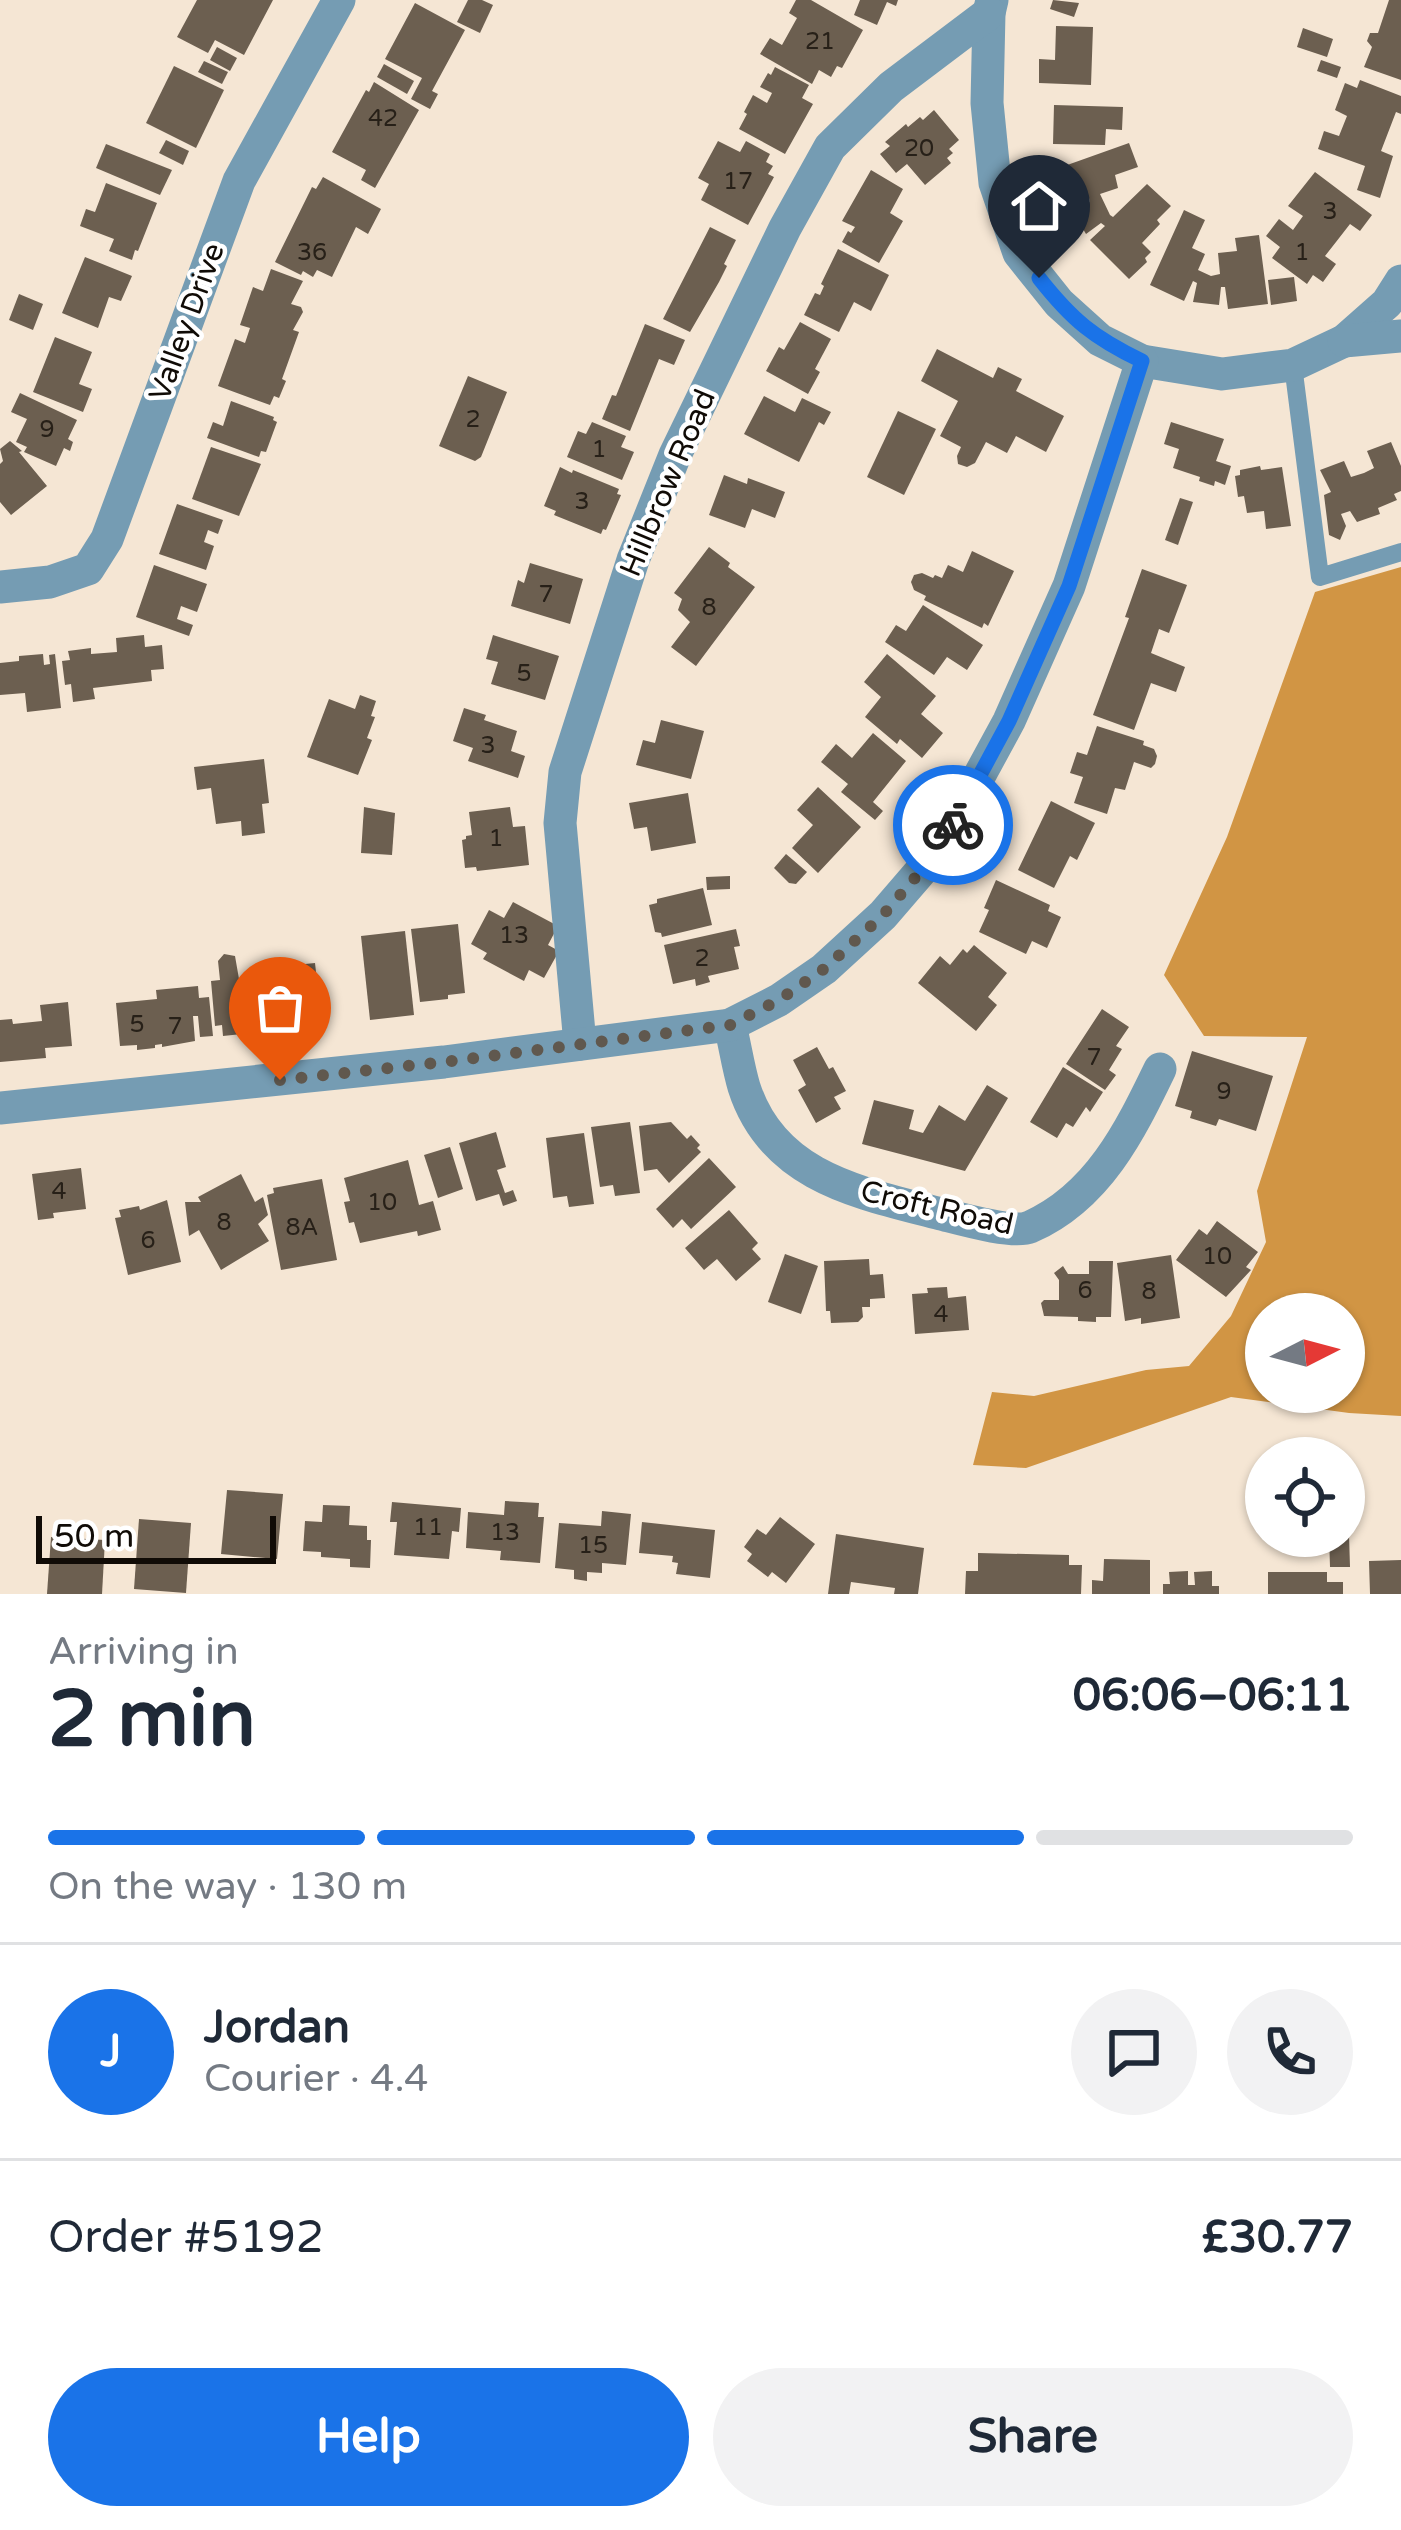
<!DOCTYPE html>
<html lang="en">
<head>
<meta charset="utf-8">
<style>
  body { margin:0; font-family:"Varela Round",sans-serif; background:#f2f2f3; color:#1f2937; height:100vh; display:flex; flex-direction:column; font-size:45px; white-space:nowrap }
  * { box-sizing:border-box; margin:0 }
  p { font-size:39px; color:#747a83 }
  .icon { flex:none; width:66px; height:66px; fill:none; stroke:currentColor; stroke-width:2; stroke-linecap:round; stroke-linejoin:round }
  .map { position:relative; height:1594px; overflow:hidden }
  .sheet { display:flex; flex-direction:column; background:#fff; flex:1 }
  .sheet>* { flex:none }
  .needle { width:78px; rotate:84deg }
  .buttons { position:absolute; left:1245px; top:1293px; display:grid; gap:24px }
  .buttons a { display:grid; place-items:center; width:120px; height:120px; border-radius:50%; background:#fff; box-shadow:0 3px 9px #0004; font-size:60px }
  .scale { position:absolute; left:36px; bottom:30px; width:240px; box-sizing:border-box; padding-left:12px; border:6px solid #100b06; border-top:0; font-size:33px; line-height:42px; white-space:nowrap; color:#100b06; -webkit-text-stroke:9px #fff; paint-order:stroke }
  .pin { position:absolute; display:grid; place-items:center; width:102px; height:102px; color:#fff; margin:-123px -51px; border-radius:50% 50% 50% 0; rotate:-45deg; box-shadow:0 0 12px #0007 }
  .pin .icon { rotate:45deg }
  .courier { position:absolute; display:grid; place-items:center; width:120px; height:120px; margin:-60px; border:9px solid #1a73e8; border-radius:50%; background:#fff; color:#222; box-shadow:0 3px 15px #0007 }
  .overview em { font-style:normal; font-weight:700 }
  .overview div { display:flex; flex-direction:column-reverse }
  .overview { display:flex; align-items:center; justify-content:space-between; height:204px; padding:0 48px }
  h1 { font-size:78px; font-weight:700; line-height:90px }
  .bar { display:grid; grid-template-columns:repeat(4,1fr); gap:18px 12px; align-content:center; height:144px; padding:0 48px }
  .bar i { height:15px; border-radius:9px; background:#e0e1e3 }
  .bar .active { background:#1a73e8 }
  .bar p { grid-column:span 4 }
  .line { display:flex; align-items:center; gap:30px; padding:0 48px; border-top:3px solid #e0e1e3 }
  .line div { flex:1 }
  .round { display:grid; place-items:center; flex:none; width:126px; height:126px; border-radius:63px; background:#f2f2f3 }
  .button { display:flex; gap:24px; margin-top:auto; padding:24px 48px }
  .button a { flex:1; height:138px; border-radius:72px; background:#1a73e8; color:#fff; font-size:48px; font-weight:700; line-height:138px; text-align:center }
  .button a+a { background:#f2f2f3; color:#1f2937 }
  .map>svg:first-child { display:block }
</style>
</head>
<body>
<div class="map">
<svg width="1401" height="1594" viewBox="0 0 1401 1594">
  <rect width="100%" height="100%" fill="#f5e6d4"/>
  <!-- forest -->
  <path fill="#d19544" fill-rule="evenodd" d="M1401 567V1416L1349 1413 1231 1397 1026 1468 973 1465 992 1392 1034 1396 1146 1370 1189 1366 1231 1316 1266 1242 1257 1191 1307 1037 1204 1036 1164 975 1227 837 1315 592ZM1266 1314H1344V1392H1266Z"/>
  <!-- building -->
  <g fill="#6c5f50">
    <path d="M197 0H273L244 55 215 40 208 53 177 37Z"/>
    <path d="M468 0H482L493 5 480 33 457 22Z"/>
    <path d="M796 0H811L863 30 842 68 837 66 831 77 819 70 812 84 760 54 770 38 782 45 797 18 789 13Z"/>
    <path d="M860 0H898L896 6 887 2 877 25 854 15Z"/>
    <path d="M1053 0 1079 3 1074 17 1050 9Z"/>
    <path d="M1389 0H1401V80L1364 67 1372 47 1367 41 1370 33H1378Z"/>
    <path d="M415 3 465 30 432 91 438 94 430 109 411 99 422 78 385 59Z"/>
    <path d="M1056 26 1093 27 1091 85 1039 83V59L1055 60Z"/>
    <path d="M1303 28 1333 39 1327 57 1297 47Z"/>
    <path d="M217 47 237 58 230 71 210 60Z"/>
    <path d="M1321 60 1341 67 1337 78 1317 71Z"/>
    <path d="M204 61 228 72 222 84 198 72Z"/>
    <path d="M384 64 414 81 407 94 377 77Z"/>
    <path d="M174 66 224 90 196 148 146 123Z"/>
    <path d="M775 67 809 85 802 98 813 104 785 154 739 129 747 114 744 112 753 95 767 103 772 93 760 87 768 73 771 75Z"/>
    <path d="M1360 80 1401 96V114L1396 112 1381 151 1393 156 1380 198 1357 190 1365 166 1318 149 1324 131 1339 136 1347 116 1335 110 1345 83 1357 88Z"/>
    <path d="M374 82 419 110 375 188 361 180 366 170 332 152 366 90 369 92Z"/>
    <path d="M1054 105 1123 107 1122 130 1106 129 1105 145 1053 144Z"/>
    <path d="M934 110 959 140 949 149 953 153 947 158 951 163 925 185 907 164 896 173 880 154 890 146 885 142 906 124 908 127 920 117 923 120Z"/>
    <path d="M166 140 189 151 183 165 159 153Z"/>
    <path d="M718 141 740 152 746 141 770 154 766 162 773 166 768 174 774 177 748 225 701 200 709 184 698 178Z"/>
    <path d="M1129 143 1138 167 1115 175 1118 188 1100 194 1110 215 1113 217 1147 184 1171 206 1157 220 1160 224 1142 243 1151 252 1145 258 1147 262 1129 279 1090 240 1105 226 1101 223 1086 234 1073 212 1090 202 1089 198 1069 205 1056 169Z"/>
    <path d="M106 144 172 170 160 195 96 168Z"/>
    <path d="M871 170 903 189 890 213 903 221 879 263 842 242 848 231 851 233 855 227 842 221Z"/>
    <path d="M1315 172 1372 215 1360 231 1350 224 1336 242 1325 256 1336 264 1323 282 1313 275 1307 284 1272 258 1280 247 1266 236 1279 219 1293 230 1303 216 1288 206Z"/>
    <path d="M323 177 381 209 368 234 356 227 332 277 317 270 313 277 303 271 301 275 275 262 312 187 316 189Z"/>
    <path d="M106 183 157 203 138 251 135 250 132 260 109 251 114 239 80 226 86 209 95 212Z"/>
    <path d="M1184 210 1205 220 1192 248 1205 254 1198 270 1211 276 1220 274 1218 253 1237 251 1235 238 1259 235 1268 304 1228 309 1225 287H1221L1219 305 1193 302 1197 283 1193 281 1184 301 1150 285Z"/>
    <path d="M710 227 736 240 724 264 727 266 719 282 690 332 663 319Z"/>
    <path d="M838 249 889 275 871 311 854 302 839 332 804 315 815 293 820 295 824 286 821 284Z"/>
    <path d="M85 257 132 276 121 301 109 297 98 328 62 313Z"/>
    <path d="M271 269 303 281 291 304 301 307 303 312 293 330 299 332 282 379 286 381 279 398 274 396 270 405 218 386 235 339 245 343 250 328 240 325 253 287 263 291Z"/>
    <path d="M1294 277 1297 301 1271 305 1268 280Z"/>
    <path d="M19 294 43 304 33 330 9 320Z"/>
    <path d="M800 322 831 339 815 369 820 372 808 394 766 371 779 347 784 350Z"/>
    <path d="M645 324 685 340 674 365 659 359 630 431 602 419 612 395 616 396Z"/>
    <path d="M55 337 92 352 79 384 92 389 83 412 33 392Z"/>
    <path d="M937 349 993 378 998 367 1022 379 1016 391 1064 416 1046 452 1016 436 1007 453 986 442 975 463 967 467 958 464 957 456 961 447 940 436 958 401 921 381Z"/>
    <path d="M468 376 507 392 481 457 475 461 439 446Z"/>
    <path d="M20 393 77 420 68 439 73 442 70 451 64 448 56 466 24 452 27 447 16 442 27 419 11 412Z"/>
    <path d="M764 396 795 412 802 398 831 412 824 425 819 422 799 462 744 434Z"/>
    <path d="M231 401 274 417 273 420 277 422 266 452 261 451 259 457 207 438 213 422 223 426Z"/>
    <path d="M898 411 936 429 904 495 867 477Z"/>
    <path d="M592 422 626 436 621 447 634 452 622 480 567 457 578 431 586 434Z"/>
    <path d="M1171 422 1224 439 1216 461 1231 466 1225 485 1215 481 1214 486 1199 481 1200 477 1173 468 1179 449 1164 444Z"/>
    <path d="M10 441 22 451 19 452 47 486 11 515 0 502V464L3 461 0 449Z"/>
    <path d="M1391 442 1401 466V491L1394 494 1397 500 1378 508 1380 514 1357 522 1350 511 1341 514 1346 526 1340 540 1329 535 1324 495 1331 492 1320 470 1344 461 1351 477 1364 473 1374 468 1367 451Z"/>
    <path d="M211 447 261 464 239 516 192 499Z"/>
    <path d="M1260 466 1261 470 1282 467 1291 526 1266 529 1264 511 1247 513 1244 496 1238 497 1235 476 1240 475V470Z"/>
    <path d="M560 467 572 473 573 470 619 489 617 494 621 495 606 530 603 529 601 534 554 515 556 511 544 506Z"/>
    <path d="M724 475 747 484 748 478 785 492 775 518 752 509 745 528 709 515Z"/>
    <path d="M1180 498 1193 502 1178 545 1165 540Z"/>
    <path d="M177 504 223 520 218 534 208 530 204 542 214 546 206 570 159 554Z"/>
    <path d="M709 547 730 563 728 567 755 587 696 666 671 647 690 622 678 610 682 599 674 593Z"/>
    <path d="M972 551 1014 571 988 626 984 623 982 628 924 600 926 596 914 590 911 582 914 575 922 573 933 578 935 575 942 578 948 565 963 572Z"/>
    <path d="M530 563 583 579 570 624 511 606 518 580 524 583Z"/>
    <path d="M154 565 207 584 197 612 181 606 177 619 193 625 189 636 136 617Z"/>
    <path d="M1142 569 1187 585 1169 633 1159 629 1151 653 1185 667 1176 692 1151 683 1134 730 1093 715 1129 618 1125 617Z"/>
    <path d="M923 605 983 645 967 670 947 657 934 675 885 642 896 625 906 631Z"/>
    <path d="M144 635 145 647 162 645 164 669 151 670 152 681 93 688 95 699 73 702 71 684 65 685 62 661 70 660 68 651 91 648V654L117 652 116 638Z"/>
    <path d="M493 635 559 656 545 700 491 684 498 662 486 659Z"/>
    <path d="M43 654 44 665 50 664 49 655 55 654 61 708 27 712 25 693 0 695V663L19 661V656Z"/>
    <path d="M887 654 936 696 921 714 943 733 922 758 900 739 897 744 865 717 881 697 864 682Z"/>
    <path d="M360 695 376 701 371 716 375 717 367 738 372 740 358 775 307 757 329 699 355 709Z"/>
    <path d="M464 708 486 715 484 720 517 731 511 751 525 756 518 778 468 761 473 748 453 741Z"/>
    <path d="M661 720 704 731 691 779 636 765 643 740 655 743Z"/>
    <path d="M1097 726 1144 741 1143 745 1154 749 1157 756 1155 764 1151 768 1134 762 1125 790 1115 788 1107 814 1074 803 1083 777 1070 773 1077 752 1087 755Z"/>
    <path d="M873 733 906 761 873 802 883 811 875 820 841 792 848 784 821 762 836 744 852 758Z"/>
    <path d="M264 759 269 803 262 804 265 833 242 836 241 821 216 824 211 788 197 790 194 767Z"/>
    <path d="M818 787 861 827 818 873 792 848 813 825 797 810Z"/>
    <path d="M688 793 696 843 651 851 647 827 634 829 629 803Z"/>
    <path d="M1051 801 1095 823 1077 860 1070 856 1054 888 1018 870Z"/>
    <path d="M364 807 395 813 392 855 361 853Z"/>
    <path d="M510 807 513 827 525 826 529 865 477 871 476 867 465 868 462 840 466 839V836L472 835 469 812Z"/>
    <path d="M786 854 807 872 796 884 789 883 774 868Z"/>
    <path d="M730 876V889L707 890 706 877Z"/>
    <path d="M996 880 1050 905 1048 911 1061 917 1047 948 1032 941 1026 954 979 932 989 910 984 908Z"/>
    <path d="M703 888 712 925 662 937 661 933 655 932 649 905 657 903V899Z"/>
    <path d="M513 902 558 926 548 945 559 951 544 978 529 970 524 981 483 959 487 953 471 944 489 910 504 918Z"/>
    <path d="M458 924 465 993 448 995V999L420 1002 411 929Z"/>
    <path d="M736 929 740 946 734 947 739 969 708 976 710 982 696 986 695 979 673 984 664 945Z"/>
    <path d="M405 931 414 1015 370 1020 361 936Z"/>
    <path d="M974 945 1007 973 988 997 997 1005 976 1031 918 983 940 956 950 965 963 949 967 953Z"/>
    <path d="M224 954 235 956 239 979 255 977 261 1032 223 1036 222 1025 215 1026 211 981 220 980 218 961Z"/>
    <path d="M315 963 320 1008 316 1009 317 1025H313V1029L273 1033 266 968Z"/>
    <path d="M198 986 199 998 209 997 213 1036 200 1037 198 1016H193L195 1041 162 1047V1044L155 1045V1048L137 1050V1045L120 1046 116 1003 157 999 156 990Z"/>
    <path d="M68 1002 72 1046 45 1048 46 1058 0 1062V1020L12 1019 13 1024 42 1021 40 1005Z"/>
    <path d="M1102 1009 1129 1027 1116 1046 1122 1049 1109 1070 1116 1075 1105 1090 1066 1064Z"/>
    <path d="M817 1047 829 1069 833 1067 846 1091 834 1097 841 1109 816 1123 798 1090 806 1085 793 1060Z"/>
    <path d="M1192 1051 1273 1076 1256 1131 1219 1119 1216 1126 1190 1118 1192 1111 1175 1106Z"/>
    <path d="M1063 1067 1103 1092 1090 1112 1086 1107 1073 1127 1066 1123 1057 1138 1030 1122Z"/>
    <path d="M987 1085 1008 1098 965 1171 862 1144 874 1100 914 1110 909 1129 923 1133 939 1105 965 1121Z"/>
    <path d="M630 1122 640 1193 615 1196 613 1185 600 1187 591 1127Z"/>
    <path d="M671 1122 687 1139 691 1135 700 1145 697 1148 701 1152 669 1183 657 1169 644 1171 639 1126Z"/>
    <path d="M496 1132 506 1167 497 1170 505 1193 513 1190 517 1201 503 1206 499 1194 476 1201 459 1143Z"/>
    <path d="M584 1133 594 1204 569 1207 567 1196 553 1198 546 1138Z"/>
    <path d="M450 1147 463 1189 438 1198 424 1155Z"/>
    <path d="M709 1158 736 1187 691 1229 682 1219 673 1228 656 1209Z"/>
    <path d="M408 1160 419 1205 433 1201 441 1230 418 1236 417 1231 360 1243 354 1222 349 1223 344 1202 350 1201 344 1178Z"/>
    <path d="M81 1168 86 1209 53 1213 54 1218 38 1220 32 1174Z"/>
    <path d="M241 1174 255 1202 263 1197 268 1215 258 1224 269 1241 221 1270 199 1230 189 1236 185 1202H201L198 1197Z"/>
    <path d="M322 1179 337 1260 281 1270 267 1195 274 1193 273 1188Z"/>
    <path d="M167 1200 181 1262 128 1275 115 1218 121 1217 119 1210 139 1206 140 1210Z"/>
    <path d="M729 1210 758 1243 752 1249 761 1259 736 1281 717 1259 704 1270 685 1248Z"/>
    <path d="M1217 1221 1258 1252 1246 1267 1251 1270 1226 1297 1176 1260 1199 1229 1207 1235Z"/>
    <path d="M785 1254 818 1266 801 1314 768 1302Z"/>
    <path d="M1171 1255 1180 1318 1141 1324V1318L1125 1321 1117 1263Z"/>
    <path d="M869 1259 870 1275 883 1274 885 1298 870 1299V1307H862L863 1317 858 1322 831 1323 830 1311H826L824 1261Z"/>
    <path d="M1089 1261H1113L1111 1317H1096V1322L1078 1321V1317L1044 1316 1041 1303 1044 1300H1059V1280L1054 1273 1063 1266 1068 1274H1089Z"/>
    <path d="M947 1287 948 1298 966 1296 969 1330 915 1334 912 1294 928 1293 927 1288Z"/>
    <path d="M227 1490 283 1494 277 1559 221 1554Z"/>
    <path d="M505 1501 539 1503 538 1517H544L540 1563 500 1560 501 1551 466 1548 468 1512 504 1515Z"/>
    <path d="M392 1502 461 1508 459 1532 452 1531 449 1559 394 1555 397 1522H390Z"/>
    <path d="M323 1505 350 1506 349 1525 367 1526V1540H371L370 1568 350 1567V1559L321 1557V1552L303 1551 305 1521 322 1522Z"/>
    <path d="M602 1511 631 1514 626 1565 602 1563V1573L587 1572V1581L574 1579V1570L555 1568 559 1523 601 1526Z"/>
    <path d="M780 1517 815 1544 786 1583 772 1572 768 1577 747 1561 752 1554 744 1547 757 1529 766 1535Z"/>
    <path d="M139 1519 191 1523 186 1593 134 1589Z"/>
    <path d="M642 1522 715 1530 710 1578 676 1574 678 1563 672 1562 673 1556 639 1553Z"/>
    <path d="M836 1534 924 1548 918 1594H894L895 1588 851 1582 849 1594H828Z"/>
    <path d="M1344 1534H1349L1350 1567H1330L1329 1536H1344Z"/>
    <path d="M51 1537 105 1540 102 1594H47Z"/>
    <path d="M978 1553 1069 1555V1565H1082L1081 1594H965L966 1571H978Z"/>
    <path d="M1104 1559 1150 1560V1594H1092V1580L1103 1581Z"/>
    <path d="M1401 1560V1594H1370L1369 1561Z"/>
    <path d="M1188 1571V1585H1195L1194 1572 1212 1571V1586H1219V1594H1163V1584H1170L1169 1572Z"/>
    <path d="M1268 1572H1327V1582H1343V1594H1268Z"/>
  </g>
  <g fill="none" stroke-linecap="round" stroke-linejoin="round">
    <!-- service -->
    <path stroke="#759cb3" stroke-width="18" d="M1293 365 1320 577 1401 552"/>
    <!-- minor -->
    <g stroke="#759cb3" stroke-width="33">
      <path d="M992 0 989 13 987 103 995 183 1019 253 1059 303 1100 340 1142 361 1222 374 1293 365 1344 341 1387 303 1401 281"/>
      <path d="M1344 341 1401 336"/>
      <path d="M0 587 50 582 88 569 107 539 239 181 339 0"/>
      <path d="M730 1025C735 1045 738 1067 744 1087 773 1178 861 1193 941 1214 961 1219 1013 1234 1030 1227 1098 1197 1130 1131 1160 1069"/>
      <path d="M580 1044 560 823 565 772 633 560 675 455 785 228 830 147 891 87 989 13"/>
      <path d="M0 1108 444 1062 730 1025 779 1000 824 969 883 915 939 850 1009 721 1069 586 1142 361"/>
    </g>
  </g>
  <g fill="none" stroke-linecap="round" stroke-linejoin="round">
    <!-- done -->
    <path stroke="#60584e" stroke-width="12" stroke-dasharray="0 21.6" d="M280 1080 444 1062 730 1025 779 1000 824 969 883 915 939 850 953 825"/>
    <!-- route -->
    <path stroke="#1a73e8" stroke-width="15" d="M953 825 1009 721 1069 586 1142 361C1094 338 1072 320 1039 278"/>
  </g>
  <g text-anchor="middle" dominant-baseline="central" stroke-width="9" stroke-linejoin="round" paint-order="stroke">
    <!-- number labels -->
    <g font-size="24" fill="#272018">
      <text x="820" y="41">21</text>
      <text x="383" y="118">42</text>
      <text x="919" y="148">20</text>
      <text x="738" y="181">17</text>
      <text x="1330" y="211">3</text>
      <text x="312" y="252">36</text>
      <text x="1302" y="252">1</text>
      <text x="473" y="419">2</text>
      <text x="47" y="429">9</text>
      <text x="599" y="449">1</text>
      <text x="582" y="501">3</text>
      <text x="546" y="594">7</text>
      <text x="709" y="607">8</text>
      <text x="524" y="673">5</text>
      <text x="488" y="745">3</text>
      <text x="496" y="838">1</text>
      <text x="514" y="935">13</text>
      <text x="702" y="958">2</text>
      <text x="137" y="1024">5</text>
      <text x="175" y="1026">7</text>
      <text x="1094" y="1057">7</text>
      <text x="1224" y="1091">9</text>
      <text x="59" y="1191">4</text>
      <text x="382" y="1202">10</text>
      <text x="224" y="1222">8</text>
      <text x="302" y="1227">8A</text>
      <text x="148" y="1240">6</text>
      <text x="1217" y="1256">10</text>
      <text x="1085" y="1290">6</text>
      <text x="1149" y="1291">8</text>
      <text x="941" y="1314">4</text>
      <text x="428" y="1527">11</text>
      <text x="505" y="1532">13</text>
      <text x="593" y="1545">15</text>
    </g>
    <!-- street labels -->
    <g font-size="30" fill="#100b06" stroke="#fff">
      <text transform="translate(187 322) rotate(-70)">Valley Drive</text>
      <text transform="translate(668 483) rotate(-67)">Hillbrow Road</text>
      <text transform="translate(937 1208) rotate(13)">Croft Road</text>
    </g>
  </g>
</svg>
<div class="buttons">
<a><svg class="needle" viewBox="-14 -14 28 28"><path d="M0-13l5 13h-10z" fill="#e53935"/><path d="M0 13l5-13h-10z" fill="#747a83"/></svg></a>
<a><svg class="icon" aria-label="locate" viewBox="0 0 24 24"><circle cx="12" cy="12" r="6"/><path d="M12 2v4M12 18v4M2 12h4M18 12h4"/></svg></a>
</div>
<div class="scale">50 m</div>
<div class="pin" style="left:280px;top:1080px;background:#ea580c"><svg class="icon" aria-label="bag" viewBox="0 0 24 24"><path d="M5 8h14l-1 12H6zM9 8a3 3 0 0 1 6 0"/></svg></div>
<div class="pin" style="left:1039px;top:278px;background:#1f2937"><svg class="icon" aria-label="home" viewBox="0 0 24 24"><path d="M3 11l9-7 9 7M6 9v11h12V9"/></svg></div>
<div class="courier" style="left:953px;top:825px"><svg class="icon" aria-label="bike" viewBox="0 0 24 24"><circle cx="6" cy="16" r="4"/><circle cx="18" cy="16" r="4"/><path d="M6 16l4-8h5l3 8M10 8l3 8H6M13 5h3"/></svg></div>
</div>
<section class="sheet">
<div class="overview"><div><h1>2 min</h1><p>Arriving in</p></div><em>06:06–06:11</em></div>
<div class="bar"><i class="active"></i><i class="active"></i><i class="active"></i><i></i><p>On the way · 130 m</p></div>
<div class="line" style="height:216px"><b class="round" style="background:#1a73e8;color:#fff">J</b><div><b>Jordan</b><p>Courier · 4.4</p></div><a class="round"><svg class="icon" aria-label="chat" viewBox="0 0 24 24"><path d="M4 5h16v11H9l-5 4z"/></svg></a><a class="round"><svg class="icon" aria-label="phone" viewBox="0 0 24 24"><path d="M5 4h4l2 5-3 2q2 4 5 5l2-3 5 2v4C11 20 4 13 5 4z"/></svg></a></div>
<div class="line" style="height:156px"><div>Order #5192</div><b>£30.77</b></div>
<div class="button"><a>Help</a><a>Share</a></div>
</section>
</body>
</html>
